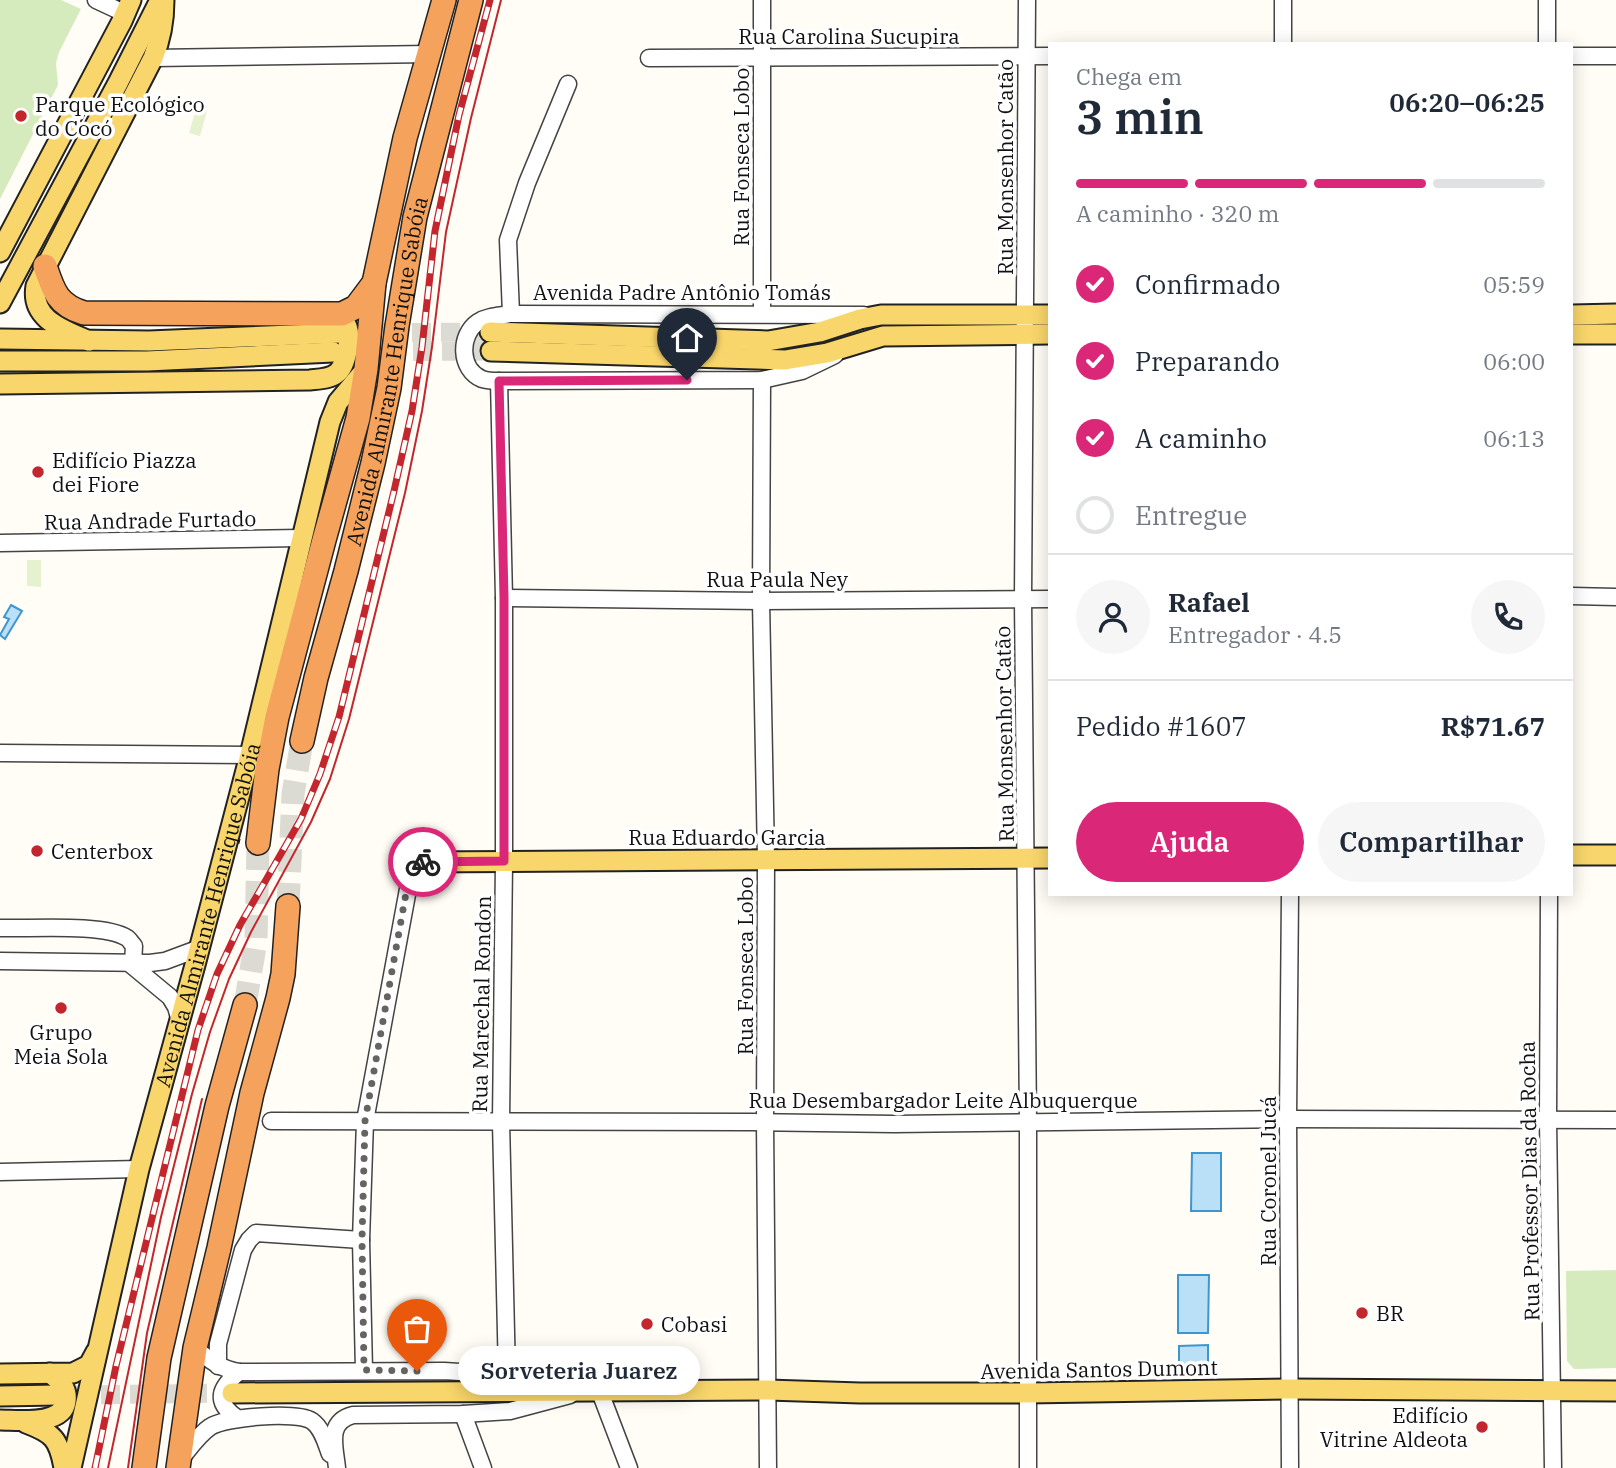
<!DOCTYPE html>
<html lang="pt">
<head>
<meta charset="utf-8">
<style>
  body { margin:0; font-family:"IBM Plex Serif",serif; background:#f6f6f7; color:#1f2937; height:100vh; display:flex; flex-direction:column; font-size:26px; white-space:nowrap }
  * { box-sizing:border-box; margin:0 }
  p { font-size:23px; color:#747a83 }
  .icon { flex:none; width:38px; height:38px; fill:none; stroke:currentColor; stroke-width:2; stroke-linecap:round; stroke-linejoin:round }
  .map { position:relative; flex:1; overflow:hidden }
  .side { position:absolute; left:1048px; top:42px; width:525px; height:854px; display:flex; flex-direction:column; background:#fff; border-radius:0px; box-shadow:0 4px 18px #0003 }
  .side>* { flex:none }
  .pin { position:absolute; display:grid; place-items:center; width:60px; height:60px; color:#fff; margin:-72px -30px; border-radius:50% 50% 50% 0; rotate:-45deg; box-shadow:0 0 7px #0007 }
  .pin .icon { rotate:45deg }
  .courier { position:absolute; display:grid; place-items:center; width:70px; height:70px; margin:-35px; border:5px solid #db2777; border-radius:50%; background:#fff; color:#222; box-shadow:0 2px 9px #0007 }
  .bubble { position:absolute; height:49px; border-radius:24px; background:#fff; box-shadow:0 4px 18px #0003; font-size:23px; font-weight:600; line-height:49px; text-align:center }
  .overview em { font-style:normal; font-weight:600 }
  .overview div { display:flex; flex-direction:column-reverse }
  .overview { display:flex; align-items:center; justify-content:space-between; height:119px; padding:0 28px }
  h1 { font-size:46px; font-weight:600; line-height:52px }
  .bar { display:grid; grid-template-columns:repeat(4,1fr); gap:10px 7px; align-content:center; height:84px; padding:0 28px }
  .bar i { height:9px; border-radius:5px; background:#e0e1e3 }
  .bar .selected { background:#db2777 }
  .bar p { grid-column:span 4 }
  .line { display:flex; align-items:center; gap:18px; padding:0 28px; border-top:2px solid #e0e1e3 }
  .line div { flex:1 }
  .round { display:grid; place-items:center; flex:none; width:74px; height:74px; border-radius:37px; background:#f6f6f7 }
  ol { padding:0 28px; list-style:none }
  li { display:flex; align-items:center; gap:21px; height:77px }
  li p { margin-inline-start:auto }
  li .icon { padding:7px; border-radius:50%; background:#db2777; color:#fff; stroke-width:4 }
  li:last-child { color:#747a83 }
  li i { width:38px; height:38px; border:4px solid #e0e1e3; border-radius:50% }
  .cta { display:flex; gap:14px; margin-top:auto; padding:14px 28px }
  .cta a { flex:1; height:80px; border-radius:42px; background:#db2777; color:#fff; font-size:28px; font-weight:600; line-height:80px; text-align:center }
  .cta a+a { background:#f6f6f7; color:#1f2937 }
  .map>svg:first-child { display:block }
</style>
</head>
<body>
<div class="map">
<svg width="1616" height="1468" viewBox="0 0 1616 1468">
  <rect width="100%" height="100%" fill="#fffdf5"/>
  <!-- green -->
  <g fill="#d5ebbd">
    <path d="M0 0H61L81 9 59 52 56 63 58 85 0 199Z"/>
    <path d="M1616 1270V1368L1574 1369 1567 1361 1566 1271Z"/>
  </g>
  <!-- pitch -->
  <g fill="#e6f2cf">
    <path d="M196 109 207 111 200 136 189 133Z"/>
    <path d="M27 560H41V587L27 586Z"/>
  </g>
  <!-- water -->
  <g fill="#b9e0f7" stroke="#3f96cf" stroke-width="2">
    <path d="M11 605 22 611 5 639 0 635 9 619 4 617Z"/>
    <path d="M1192 1153H1221V1211H1191Z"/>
    <path d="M1178 1275H1209L1208 1333H1178Z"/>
    <path d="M1208 1345V1364H1179V1346Z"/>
  </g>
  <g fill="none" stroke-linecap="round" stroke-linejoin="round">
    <!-- major-tunnel -->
    <g stroke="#dbdad3" stroke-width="19" stroke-dasharray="19 10" stroke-linecap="butt">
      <path d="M354 333 490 332"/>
      <path d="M355 352 491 351"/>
      <path d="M72 1395 232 1393"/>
    </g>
    <!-- highway-tunnel -->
    <g stroke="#dbdad3" stroke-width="23" stroke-dasharray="23 11" stroke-linecap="butt">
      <path d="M288 906 293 794 302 741"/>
      <path d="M245 1005 256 941 258 843"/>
    </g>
    <defs>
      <g id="minor">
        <path d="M96 0 126 14"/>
        <path d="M762 0V314"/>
        <path d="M1027 0 1023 599 1028 1122V1468"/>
        <path d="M1283 44V0"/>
        <path d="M1547 44V0"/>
        <path d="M1572 56H1616"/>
        <path d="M153 58 430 54"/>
        <path d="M649 58 1050 56"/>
        <path d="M511 314 508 240 527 183 568 84"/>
        <path d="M835 355 802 371 762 380 499 381C493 381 488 381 482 379 459 369 459 335 478 322 487 316 500 316 511 314L864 315"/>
        <path d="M762 380 761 601 766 859 765 1122 768 1468"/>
        <path d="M499 381 504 598V861L501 1122 507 1375"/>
        <path d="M0 543 301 538"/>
        <path d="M1572 596 1616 597"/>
        <path d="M504 598 761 601 1050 599"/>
        <path d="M0 753 250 755"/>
        <path d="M1549 894 1548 1120 1553 1468"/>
        <path d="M0 928C29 929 105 923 127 938 129 939 132 944 134 946L133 963"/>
        <path d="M0 961 150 963 165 961 200 948"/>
        <path d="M129 963 170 997 176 1007 180 1021"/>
        <path d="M271 1121 752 1122 894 1124 1288 1119 1616 1120"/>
        <path d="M0 1172 139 1169"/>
        <path d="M195 1348C209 1360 221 1369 239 1372L444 1371 507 1375 560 1387"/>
        <path d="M218 1366V1344L243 1250 249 1240 256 1233 361 1240"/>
        <path d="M364 1370 361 1240 365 1121 411 873"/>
        <path d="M600 1392 629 1468"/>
        <path d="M463 1414 483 1468"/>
        <path d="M237 1418C214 1402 219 1388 239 1372"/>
        <path d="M180 1460C189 1449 198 1435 210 1427 226 1417 296 1411 312 1421 322 1428 326 1443 330 1454"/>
        <path d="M337 1468C335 1447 326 1422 353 1415L463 1414 510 1411 570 1395"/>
        <path d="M1290 1468 1288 1119 1290 894"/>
      </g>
      <g id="major">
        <path d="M0 252 122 21 131 0"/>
        <path d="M0 303 118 83 160 0"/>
        <path d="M1572 315 1616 314"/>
        <path d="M490 332 768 341 820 332 860 319 881 315H1050"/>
        <path d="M1572 334H1616"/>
        <path d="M0 339 149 341 341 333"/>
        <path d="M89 341C65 330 30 320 36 286L153 58C161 39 164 21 164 0"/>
        <path d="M491 351 785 360 827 353 883 336 1050 334"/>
        <path d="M0 361H147L333 352"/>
        <path d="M0 384 310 380C319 379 330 379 337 373 346 366 354 331 344 322 340 319 334 317 330 314"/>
        <path d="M1572 855H1616"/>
        <path d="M411 873 416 864 419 862 1050 858"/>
        <path d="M0 1374 73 1373 89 1365 96 1352"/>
        <path d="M232 1393 768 1390 860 1393H1027L1290 1389 1616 1391"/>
        <path d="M0 1396 58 1395"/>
        <path d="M0 1420C18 1420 63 1426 66 1401 68 1388 59 1380 50 1373"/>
        <path d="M26 1423C53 1433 59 1439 64 1468"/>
        <path id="s1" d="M71 1468 139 1169 195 965 250 755 330 422 338 402 366 369"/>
      </g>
      <g id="highway">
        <path d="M45 266C53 290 57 305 84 313L342 314 356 307 374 283"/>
        <path id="s2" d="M302 741 316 678 346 571 373 463 389 388 397 326 415 217 471 0"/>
        <path d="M258 843 267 769 277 717 324 540 358 418 366 369 374 283 405 138 444 0"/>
        <path d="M144 1468 159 1358 217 1106 245 1005"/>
        <path d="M178 1468 195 1348 219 1248 252 1093 278 998 283 974 288 906"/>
      </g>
    </defs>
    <!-- minor casing -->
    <use href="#minor" stroke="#444" stroke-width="19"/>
    <!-- major casing -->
    <use href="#major" stroke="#222" stroke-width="23"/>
    <!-- highway casing -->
    <use href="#highway" stroke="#222" stroke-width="26"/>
    <!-- minor -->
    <use href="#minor" stroke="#fff" stroke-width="16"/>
    <!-- major -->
    <use href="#major" stroke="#f9d66b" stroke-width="19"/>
    <!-- highway -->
    <use href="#highway" stroke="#f5a25d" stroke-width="23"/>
    <!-- tram -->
    <g stroke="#c4262e" stroke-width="2">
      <path d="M108 1468 161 1217 192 1094 210 1032 229 979 251 932 311 822 330 779 349 719 405 493 422 411 432 347 446 232 471 118 501 0"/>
      <path d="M128 1468 147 1333 202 1099"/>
    </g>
    <defs>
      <path id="rail" d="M95 1468 116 1366 198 1030 217 974 240 925 301 819 320 774 339 717 394 491 412 411 422 347 435 231 459 115 490 0"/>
    </defs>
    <!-- rail casing -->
    <use href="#rail" stroke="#c4262e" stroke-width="7"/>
    <!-- rail -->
    <use href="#rail" stroke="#fff" stroke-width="4.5" stroke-dasharray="13" stroke-linecap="butt"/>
  </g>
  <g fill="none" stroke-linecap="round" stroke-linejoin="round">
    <!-- done -->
    <path stroke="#646461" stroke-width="7" stroke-dasharray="0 12.6" d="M417 1371 364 1370 362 1240 365 1121 408 882 416 864 423 862"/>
    <!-- route -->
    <path stroke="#db2777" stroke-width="9" d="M423 862 504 861V598L499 381 687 380"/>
  </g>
  <!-- markers -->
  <g fill="#c4262e" stroke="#fff" stroke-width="2.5">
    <circle cx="21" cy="116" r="7"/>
    <circle cx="38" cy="472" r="7"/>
    <circle cx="37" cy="851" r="7"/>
    <circle cx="61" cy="1008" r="7"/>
    <circle cx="1362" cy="1313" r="7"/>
    <circle cx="647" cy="1324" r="7"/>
    <circle cx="1482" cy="1427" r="7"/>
  </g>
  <g text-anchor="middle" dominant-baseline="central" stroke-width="7" stroke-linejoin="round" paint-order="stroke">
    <!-- street labels -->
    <g font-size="21" fill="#111" stroke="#fff">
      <text x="849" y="36">Rua Carolina Sucupira</text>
      <text transform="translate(741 157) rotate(-90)">Rua Fonseca Lobo</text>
      <text transform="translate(1005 167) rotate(-90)">Rua Monsenhor Catão</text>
      <text x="682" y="292">Avenida Padre Antônio Tomás</text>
      <text stroke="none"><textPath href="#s2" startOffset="380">Avenida Almirante Henrique Sabóia</textPath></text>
      <text transform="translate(150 520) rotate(-1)">Rua Andrade Furtado</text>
      <text x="777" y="579">Rua Paula Ney</text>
      <text transform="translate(1004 734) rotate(-91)">Rua Monsenhor Catão</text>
      <text x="727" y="837">Rua Eduardo Garcia</text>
      <text stroke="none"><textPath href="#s1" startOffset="570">Avenida Almirante Henrique Sabóia</textPath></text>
      <text transform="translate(745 966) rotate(-90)">Rua Fonseca Lobo</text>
      <text transform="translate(481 1004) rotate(-89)">Rua Marechal Rondon</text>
      <text x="943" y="1100">Rua Desembargador Leite Albuquerque</text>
      <text transform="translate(1268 1181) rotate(-90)">Rua Coronel Jucá</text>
      <text transform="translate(1529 1181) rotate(-91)">Rua Professor Dias da Rocha</text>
      <text transform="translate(1099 1369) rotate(-1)">Avenida Santos Dumont</text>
    </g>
    <!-- poi labels -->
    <g font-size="21" fill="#111" stroke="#fff" text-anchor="start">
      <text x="35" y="104">Parque Ecológico<tspan x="35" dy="24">do Cocó</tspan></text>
      <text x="52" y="460">Edifício Piazza<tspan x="52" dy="24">dei Fiore</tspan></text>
      <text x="51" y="851">Centerbox</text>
      <text x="61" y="1032" text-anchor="middle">Grupo<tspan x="61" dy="24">Meia Sola</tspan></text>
      <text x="1376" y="1313">BR</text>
      <text x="661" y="1324">Cobasi</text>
      <text x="1468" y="1415" text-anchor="end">Edifício<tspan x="1468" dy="24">Vitrine Aldeota</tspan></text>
    </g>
  </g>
</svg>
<div class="pin" style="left:417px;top:1371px;background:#ea580c"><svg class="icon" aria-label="bag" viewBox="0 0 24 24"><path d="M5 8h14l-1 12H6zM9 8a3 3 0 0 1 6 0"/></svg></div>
<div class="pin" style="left:687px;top:380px;background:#1f2937"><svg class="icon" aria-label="home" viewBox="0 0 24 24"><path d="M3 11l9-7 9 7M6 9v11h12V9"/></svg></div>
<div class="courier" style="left:423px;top:862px"><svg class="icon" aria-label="bike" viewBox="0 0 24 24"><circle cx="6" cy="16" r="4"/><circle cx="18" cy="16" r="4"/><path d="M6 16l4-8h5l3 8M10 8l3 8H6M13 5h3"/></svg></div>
<div class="bubble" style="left:458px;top:1346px;width:242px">Sorveteria Juarez</div>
<section class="side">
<div class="overview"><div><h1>3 min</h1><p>Chega em</p></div><em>06:20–06:25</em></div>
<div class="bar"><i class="selected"></i><i class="selected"></i><i class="selected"></i><i></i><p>A caminho · 320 m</p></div>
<ol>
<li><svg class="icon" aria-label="check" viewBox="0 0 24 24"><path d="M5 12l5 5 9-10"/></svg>Confirmado<p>05:59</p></li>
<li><svg class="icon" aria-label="check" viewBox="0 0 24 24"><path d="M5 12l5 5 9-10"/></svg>Preparando<p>06:00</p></li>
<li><svg class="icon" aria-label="check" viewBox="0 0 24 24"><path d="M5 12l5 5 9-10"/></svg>A caminho<p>06:13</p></li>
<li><i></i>Entregue</li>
</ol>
<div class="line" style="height:126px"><a class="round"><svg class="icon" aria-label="person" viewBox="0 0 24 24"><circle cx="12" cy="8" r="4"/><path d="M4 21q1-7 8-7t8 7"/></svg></a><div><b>Rafael</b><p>Entregador · 4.5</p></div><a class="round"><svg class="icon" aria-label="phone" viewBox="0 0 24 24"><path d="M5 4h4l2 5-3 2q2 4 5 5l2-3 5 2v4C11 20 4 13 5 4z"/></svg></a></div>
<div class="line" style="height:91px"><div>Pedido #1607</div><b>R$71.67</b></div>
<div class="cta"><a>Ajuda</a><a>Compartilhar</a></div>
</section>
</div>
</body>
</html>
